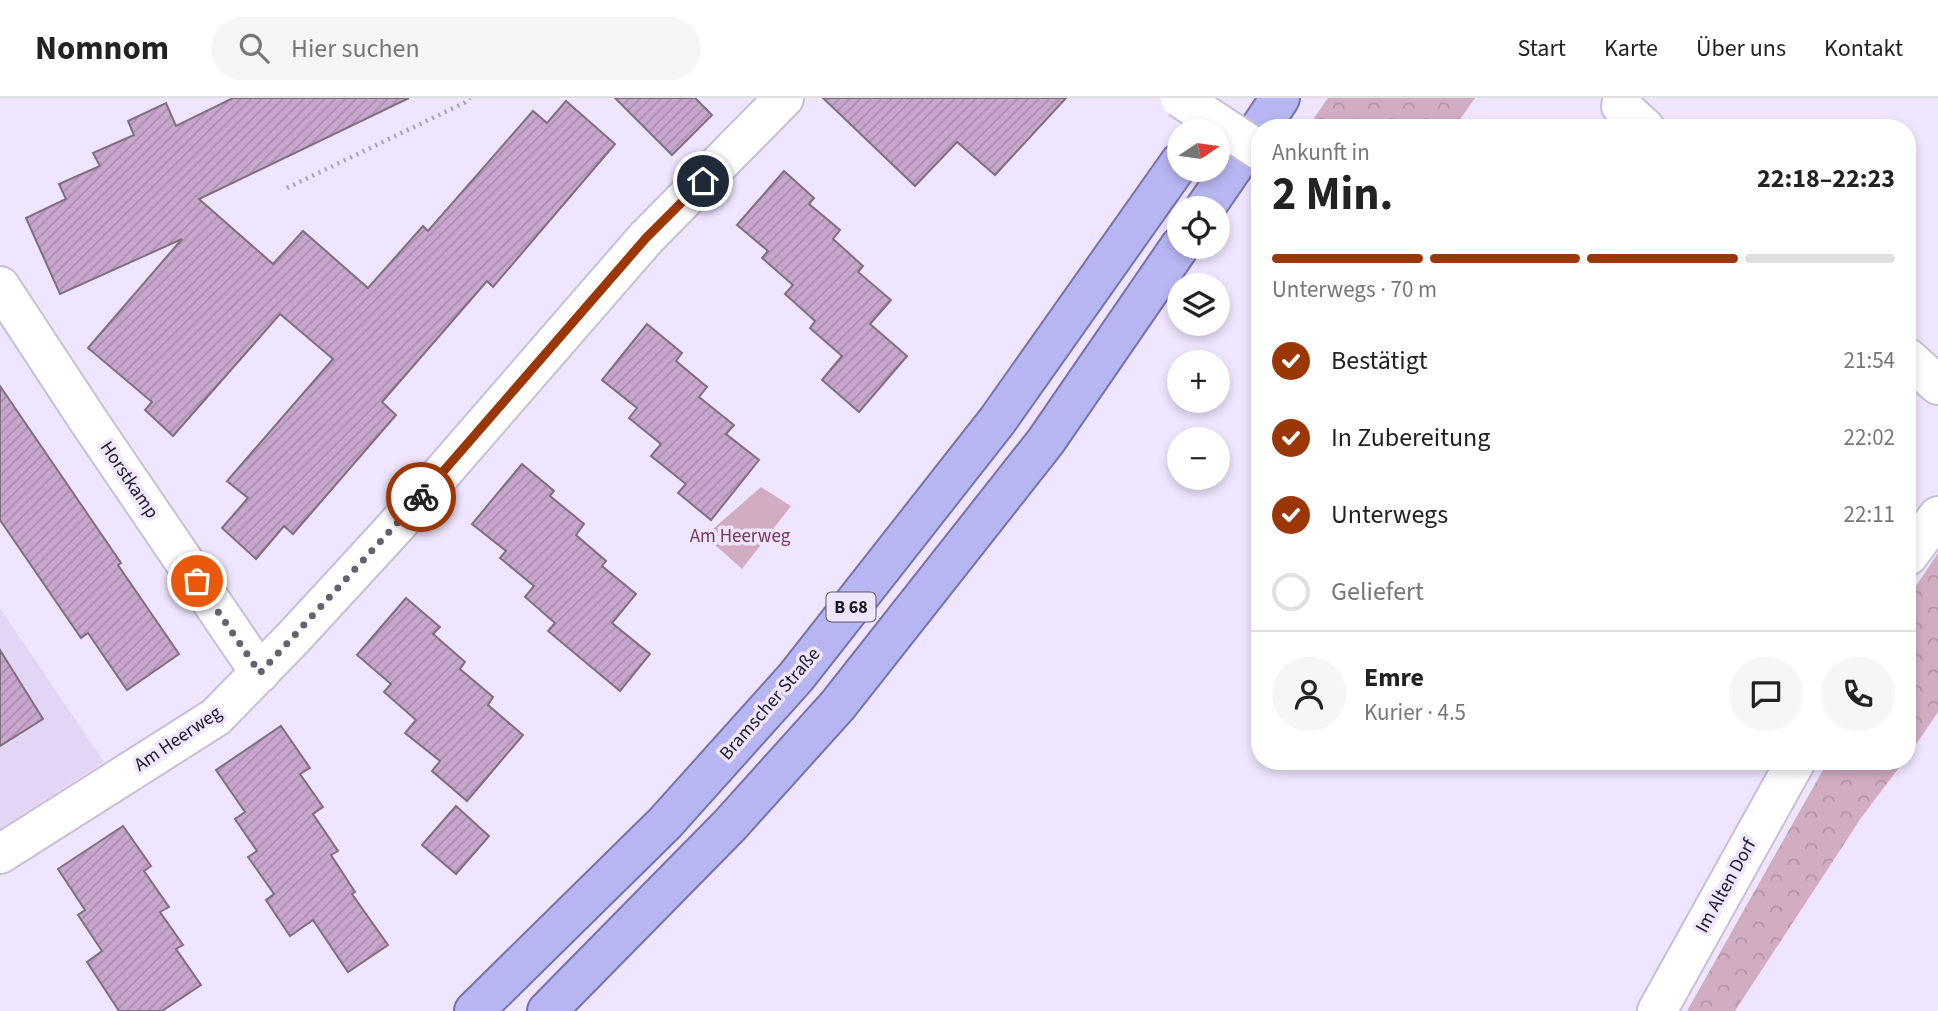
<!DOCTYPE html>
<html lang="de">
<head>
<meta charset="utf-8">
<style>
  body { margin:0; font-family:"Source Sans 3",sans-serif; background:#f6f6f6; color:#222; height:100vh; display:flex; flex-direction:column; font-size:26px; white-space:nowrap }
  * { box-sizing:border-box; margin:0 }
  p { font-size:23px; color:#767676 }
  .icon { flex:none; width:38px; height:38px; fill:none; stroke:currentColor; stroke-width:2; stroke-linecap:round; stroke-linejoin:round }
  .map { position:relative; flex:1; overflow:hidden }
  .drawer { position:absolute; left:1251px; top:21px; width:665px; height:651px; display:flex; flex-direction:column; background:#fff; border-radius:28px; box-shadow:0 4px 10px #0003 }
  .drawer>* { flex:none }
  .needle { width:46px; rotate:77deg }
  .controls { position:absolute; left:1167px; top:21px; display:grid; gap:14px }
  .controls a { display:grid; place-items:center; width:63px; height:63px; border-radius:50%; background:#fff; box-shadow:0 4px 10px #0003; font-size:35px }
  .pin { position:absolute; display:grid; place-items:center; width:60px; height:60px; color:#fff; margin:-30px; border:4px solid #fff; border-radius:50%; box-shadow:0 2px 7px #0007 }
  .courier { position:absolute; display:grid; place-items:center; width:70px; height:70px; margin:-35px; border:5px solid #9b3605; border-radius:50%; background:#fff; color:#222; box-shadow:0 2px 9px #0007 }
  .head em { font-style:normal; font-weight:700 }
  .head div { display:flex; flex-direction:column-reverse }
  .head { display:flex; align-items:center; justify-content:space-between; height:119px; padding:0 21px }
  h1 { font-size:46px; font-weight:700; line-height:52px }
  .bar { display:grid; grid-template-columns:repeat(4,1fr); gap:10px 7px; align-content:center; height:84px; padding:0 21px }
  .bar i { height:9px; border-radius:5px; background:#e0e0e0 }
  .bar .on { background:#9b3605 }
  .bar p { grid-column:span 4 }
  .line { display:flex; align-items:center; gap:18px; padding:0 21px; border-top:2px solid #e0e0e0 }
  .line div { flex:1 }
  .round { display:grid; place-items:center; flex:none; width:74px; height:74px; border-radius:37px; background:#f6f6f6 }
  ol { padding:0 21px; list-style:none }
  li { display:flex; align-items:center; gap:21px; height:77px }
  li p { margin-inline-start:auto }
  li .icon { padding:7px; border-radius:50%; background:#9b3605; color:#fff; stroke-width:4 }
  li:last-child { color:#767676 }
  li i { width:38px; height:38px; border:4px solid #e0e0e0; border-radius:50% }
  header { display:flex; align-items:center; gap:42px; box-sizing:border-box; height:98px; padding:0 35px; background:#fff; border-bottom:2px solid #e0e0e0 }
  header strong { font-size:33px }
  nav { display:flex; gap:38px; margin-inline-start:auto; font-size:24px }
  .search { width:490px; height:63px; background:#f6f6f6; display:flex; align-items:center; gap:18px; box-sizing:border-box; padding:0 24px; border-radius:38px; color:#767676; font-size:26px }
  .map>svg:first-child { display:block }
</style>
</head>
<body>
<header>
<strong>Nomnom</strong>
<div class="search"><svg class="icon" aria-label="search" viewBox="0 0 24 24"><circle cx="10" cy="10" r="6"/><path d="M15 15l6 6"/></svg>Hier suchen</div>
<nav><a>Start</a><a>Karte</a><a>Über uns</a><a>Kontakt</a></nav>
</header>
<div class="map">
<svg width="1938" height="913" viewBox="0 0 1938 913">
  <defs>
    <pattern id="forest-crowns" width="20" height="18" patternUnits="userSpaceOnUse" patternTransform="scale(1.75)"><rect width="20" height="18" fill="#d2adc2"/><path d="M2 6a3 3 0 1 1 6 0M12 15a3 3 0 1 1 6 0" fill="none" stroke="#b494a6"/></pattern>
    <pattern id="building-hatch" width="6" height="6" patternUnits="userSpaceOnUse" patternTransform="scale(1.75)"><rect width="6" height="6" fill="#c7a6cb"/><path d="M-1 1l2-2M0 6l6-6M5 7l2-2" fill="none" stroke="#aa8eae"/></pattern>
  </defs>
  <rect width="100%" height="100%" fill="#efe5fe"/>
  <!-- built -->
  <path fill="#e3d6f5" d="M0 510 104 664 0 731Z"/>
  <!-- green -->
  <path fill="#d2adc2" d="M761 389 791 408 742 471 705 438Z"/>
  <!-- forest -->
  <g fill="url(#forest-crowns)">
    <path d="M1328 0H1475L1454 30H1307Z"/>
    <path d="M1938 455V614L1908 658V500Z"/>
    <path d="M1828 663H1904L1861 720 1735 913H1687Z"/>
  </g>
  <!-- building -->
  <g fill="url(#building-hatch)" stroke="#806f82" stroke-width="2">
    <path d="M233 0H409L199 101 273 166 303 133 368 190 423 128 428 133 533 13 547 25 566 3 615 46 493 189 487 183 382 304 396 317 293 436 284 428 256 461 222 430 248 400 227 383 333 261 280 216 173 338 145 312 152 304 88 250 182 141 60 196 26 120 66 101 59 86 100 68 93 55 134 37 128 23 166 5 176 28Z"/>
    <path d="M615 0H695L712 17 672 57Z"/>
    <path d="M823 0H1066L995 77 957 44 915 88Z"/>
    <path d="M784 73 814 100 809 106 840 132 833 141 863 168 858 174 891 202 870 226 907 258 859 314 822 282 842 258 810 230 815 223 785 196 793 187 762 160 768 153 737 127Z"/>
    <path d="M647 226 682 255 676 263 707 289 699 299 734 327 726 336 759 362 711 422 678 395 686 386 651 358 661 346 629 320 637 310 602 282Z"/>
    <path d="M0 288 121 465 118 467 179 556 127 592 88 535 81 540 0 422Z"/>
    <path d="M522 366 554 393 550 398 584 426 576 437 606 463 602 468 636 496 612 525 650 556 620 593 548 533 555 525 525 499 534 488 500 460 506 453 472 426Z"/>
    <path d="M406 500 440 529 433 536 465 564 460 571 493 599 488 607 523 637 467 703 432 673 440 663 405 635 416 622 384 594 391 586 357 557Z"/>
    <path d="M0 552 43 621 0 648Z"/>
    <path d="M281 628 310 670 300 676 323 709 313 716 338 753 331 757 355 794 352 796 388 847 348 874 313 822 290 838 266 802 274 796 248 759 257 753 235 721 245 714 216 672Z"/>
    <path d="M456 708 489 738 456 776 422 747Z"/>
    <path d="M123 728 151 768 144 773 169 809 160 814 183 847 176 851 201 887 162 913H119L87 864 102 853 78 817 85 812 58 771Z"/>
  </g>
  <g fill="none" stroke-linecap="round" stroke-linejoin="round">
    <defs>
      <g id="minor">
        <path d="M1621 8 1645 30"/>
        <path d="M0 188 88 322 260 575"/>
        <path d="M1908 260 1938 287"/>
        <path d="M1908 458 1938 418"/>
        <path d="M0 756 216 619 294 539 397 427 646 140 784 0"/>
        <path d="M1657 913 1796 663"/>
      </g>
      <g id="trunk">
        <path d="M1260 30 1280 0"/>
        <path d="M1205 110 1260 30"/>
        <path d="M474 913 665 725 796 579 997 323 1180 64"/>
        <path d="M547 913 730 727 838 607 1046 343 1180 148"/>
      </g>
    </defs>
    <!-- minor casing -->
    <use href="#minor" stroke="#c8bed6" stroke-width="42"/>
    <!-- trunk casing -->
    <use href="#trunk" stroke="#7674a7" stroke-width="42"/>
    <!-- path -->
    <path stroke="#a9a1b4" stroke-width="4.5" stroke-dasharray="2 5" stroke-linecap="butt" d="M287 90 464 5 470 0"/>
    <!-- minor -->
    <use href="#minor" stroke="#fff" stroke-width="38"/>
    <!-- trunk -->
    <use href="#trunk" stroke="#b8b6f2" stroke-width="38"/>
    <defs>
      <path id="minor-bridge" d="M1180 0 1260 53"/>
    </defs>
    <!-- minor-bridge casing -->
    <use href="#minor-bridge" stroke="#c8bed6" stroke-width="42" stroke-linecap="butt"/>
    <!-- minor-bridge -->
    <use href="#minor-bridge" stroke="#fff" stroke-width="38"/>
  </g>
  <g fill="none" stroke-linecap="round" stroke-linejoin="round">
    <!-- done -->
    <path stroke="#66616f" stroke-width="7" stroke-dasharray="0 12.6" d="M197 483 260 575 421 399"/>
    <!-- route -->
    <path stroke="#9b3605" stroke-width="9" d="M421 399 646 140 703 83"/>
  </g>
  <g text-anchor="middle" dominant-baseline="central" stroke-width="7" stroke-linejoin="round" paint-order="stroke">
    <!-- shield labels -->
    <rect fill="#efe5fe" stroke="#5c5764" stroke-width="2" x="826.5" y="494.5" width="49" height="29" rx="5"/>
    <g font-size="18" font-weight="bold" fill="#1d1a22">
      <text x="851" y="509">B 68</text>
    </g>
    <!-- street labels -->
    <g font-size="19" fill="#1d1a22" stroke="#efe5fe">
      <text transform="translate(129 382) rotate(56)">Horstkamp</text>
      <text transform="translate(770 606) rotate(-49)">Bramscher Straße</text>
      <text transform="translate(178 641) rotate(-34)">Am Heerweg</text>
      <text transform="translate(1726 788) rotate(-61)">Im Alten Dorf</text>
    </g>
    <!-- park labels -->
    <g font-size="19" fill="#73395e" stroke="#efe5fe">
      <text x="740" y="438">Am Heerweg</text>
    </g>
  </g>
</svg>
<div class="controls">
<a><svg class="needle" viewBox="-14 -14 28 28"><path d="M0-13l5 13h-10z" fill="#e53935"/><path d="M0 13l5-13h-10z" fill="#767676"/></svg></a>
<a><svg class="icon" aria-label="locate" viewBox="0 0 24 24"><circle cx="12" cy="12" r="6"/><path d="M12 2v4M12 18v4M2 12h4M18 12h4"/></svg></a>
<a><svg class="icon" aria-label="layers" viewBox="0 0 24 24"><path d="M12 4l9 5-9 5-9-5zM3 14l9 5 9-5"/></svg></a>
<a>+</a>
<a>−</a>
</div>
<div class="pin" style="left:197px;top:483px;background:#ea580c"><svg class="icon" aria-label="bag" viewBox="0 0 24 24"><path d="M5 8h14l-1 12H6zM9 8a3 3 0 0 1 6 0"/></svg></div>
<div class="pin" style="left:703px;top:83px;background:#1f2937"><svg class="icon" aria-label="home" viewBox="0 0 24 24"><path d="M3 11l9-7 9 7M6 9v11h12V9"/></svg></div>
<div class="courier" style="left:421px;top:399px"><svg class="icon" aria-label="bike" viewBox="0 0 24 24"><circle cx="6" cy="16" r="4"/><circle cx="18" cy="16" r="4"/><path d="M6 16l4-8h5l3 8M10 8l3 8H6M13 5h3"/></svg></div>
<section class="drawer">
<div class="head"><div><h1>2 Min.</h1><p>Ankunft in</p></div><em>22:18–22:23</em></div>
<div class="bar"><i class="on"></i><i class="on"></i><i class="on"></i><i></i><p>Unterwegs · 70 m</p></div>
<ol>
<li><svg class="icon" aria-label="check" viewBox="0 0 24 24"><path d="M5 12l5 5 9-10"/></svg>Bestätigt<p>21:54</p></li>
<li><svg class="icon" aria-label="check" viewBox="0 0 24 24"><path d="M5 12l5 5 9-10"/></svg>In Zubereitung<p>22:02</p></li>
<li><svg class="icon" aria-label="check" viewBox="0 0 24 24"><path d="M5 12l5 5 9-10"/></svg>Unterwegs<p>22:11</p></li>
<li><i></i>Geliefert</li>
</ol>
<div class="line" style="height:126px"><a class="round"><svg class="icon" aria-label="person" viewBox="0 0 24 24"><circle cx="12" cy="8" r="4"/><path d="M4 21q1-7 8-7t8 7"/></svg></a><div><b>Emre</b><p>Kurier · 4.5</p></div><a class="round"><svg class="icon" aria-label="chat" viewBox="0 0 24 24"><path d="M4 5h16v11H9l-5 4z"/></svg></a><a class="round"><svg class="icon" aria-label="phone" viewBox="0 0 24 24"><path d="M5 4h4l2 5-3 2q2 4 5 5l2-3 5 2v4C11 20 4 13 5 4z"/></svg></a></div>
</section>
</div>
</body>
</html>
